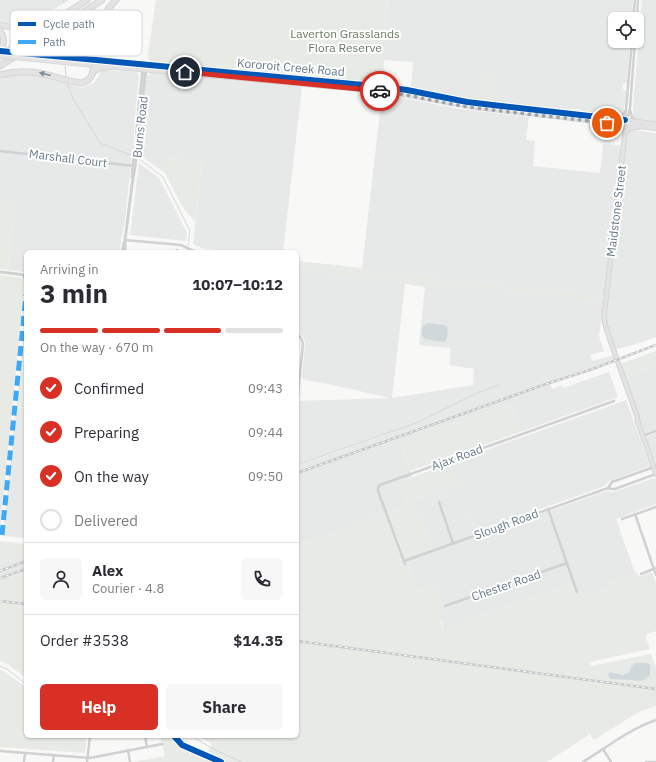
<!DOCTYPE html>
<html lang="en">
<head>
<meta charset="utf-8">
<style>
  body { margin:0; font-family:"IBM Plex Sans",sans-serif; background:#f7f7f7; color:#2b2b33; height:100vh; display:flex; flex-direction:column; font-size:15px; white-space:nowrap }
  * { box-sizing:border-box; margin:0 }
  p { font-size:13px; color:#7c7c81 }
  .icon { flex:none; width:22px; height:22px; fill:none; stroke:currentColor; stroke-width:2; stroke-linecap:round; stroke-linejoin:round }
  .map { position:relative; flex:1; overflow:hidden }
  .sheet { position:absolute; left:24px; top:250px; width:275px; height:488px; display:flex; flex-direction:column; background:#fff; border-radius:6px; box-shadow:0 1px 3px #0004 }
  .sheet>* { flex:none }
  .tools { position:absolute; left:608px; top:12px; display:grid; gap:8px }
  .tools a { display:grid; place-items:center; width:36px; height:36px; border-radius:6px; background:#fff; box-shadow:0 1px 3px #0004; font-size:20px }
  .pin { position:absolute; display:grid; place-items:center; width:34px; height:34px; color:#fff; margin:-17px; border:2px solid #fff; border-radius:50%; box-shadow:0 1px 4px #0007 }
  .courier { position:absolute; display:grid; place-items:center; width:40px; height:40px; margin:-20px; border:3px solid #d93025; border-radius:50%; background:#fff; color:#222; box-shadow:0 1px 5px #0007 }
  .headline em { font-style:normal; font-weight:700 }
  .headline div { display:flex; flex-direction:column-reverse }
  .headline { display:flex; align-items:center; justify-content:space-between; height:68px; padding:0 16px }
  h1 { font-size:26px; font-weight:700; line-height:30px }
  .bar { display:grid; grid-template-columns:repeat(4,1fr); gap:6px 4px; align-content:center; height:48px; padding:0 16px }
  .bar i { height:5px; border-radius:3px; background:#e1e1e2 }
  .bar .current { background:#d93025 }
  .bar p { grid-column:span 4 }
  .line { display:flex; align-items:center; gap:10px; padding:0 16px; border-top:1px solid #e1e1e2 }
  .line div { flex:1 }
  .round { display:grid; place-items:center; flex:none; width:42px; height:42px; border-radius:6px; background:#f7f7f7 }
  ol { padding:0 16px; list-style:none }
  li { display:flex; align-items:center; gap:12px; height:44px }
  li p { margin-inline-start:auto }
  li .icon { padding:4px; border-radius:50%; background:#d93025; color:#fff; stroke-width:4 }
  li:last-child { color:#7c7c81 }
  li i { width:22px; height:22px; border:2px solid #e1e1e2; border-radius:50% }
  .action { display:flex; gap:8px; margin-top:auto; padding:8px 16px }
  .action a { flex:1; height:46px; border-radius:6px; background:#d93025; color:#fff; font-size:16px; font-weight:700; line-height:46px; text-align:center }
  .action a+a { background:#f7f7f7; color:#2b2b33 }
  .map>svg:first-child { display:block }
</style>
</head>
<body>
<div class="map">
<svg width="656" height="762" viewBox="0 0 656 762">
  <rect width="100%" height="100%" fill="#f8f8f7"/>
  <!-- built -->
  <g fill="#e7e8e8" fill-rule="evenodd">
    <path d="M0 0H69L31 23H15L0 21Z"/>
    <path d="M388 0H633L632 19H615V41H630L627 82 625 84H623L621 109 619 108 615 111 589 110 584 112 580 111V109H568L559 111 543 109V107L463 98 411 87 413 62 384 60Z"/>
    <path d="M642 0H656V121L636 119 634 117 633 115V106Z"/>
    <path d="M102 70 120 71 137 72 139 75 136 105 134 135 125 220 119 252H26V272L8 270 15 202 0 200V79L8 76 24 74 40 76 82 88 94 83Z"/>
    <path d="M151 73 302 87 283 252H237L208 249 199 247 193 244 202 162 170 158 168 179 165 173 138 154 147 76Z"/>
    <path d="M382 94 404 98 460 109 529 117 526 140 535 141 533 166 600 173 603 144 626 146 628 133 633 130 656 133V337L633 345 613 350 603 320H601L599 336 604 351 590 355 592 361 614 355 616 361 550 384 552 389 562 385 563 388 609 372 618 397 520 432 510 403 400 443 412 477 400 482 409 506 297 546V466L388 434 398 430 297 465V401L390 398 324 383 304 380 302 377V374L305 346V341L303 337 297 328V261L362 268ZM405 284 425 287 419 345 450 348V365L474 369 473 385 392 398Z"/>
    <path d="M139 163 159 178 187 233 186 241 130 235Z"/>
    <path d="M656 366V430L644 434 625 378Z"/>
    <path d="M626 400 650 466 609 481 605 486 476 532 466 507 477 536 607 491 613 492 655 478 656 482V504L616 519 635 573 609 583 610 587 582 597 575 595 571 584 444 629 437 612 444 609 435 584 417 591 405 558 431 549 414 500 458 484 450 463Z"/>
    <path d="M26 407V538L4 536 3 535 16 408Z"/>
    <path d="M656 433V466L646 437Z"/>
    <path d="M26 556V571L0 581V565Z"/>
    <path d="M0 600 26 603V606L0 603Z"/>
    <path d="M297 640 651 687 656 688V690L297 642Z"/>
  </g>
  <!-- green -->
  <g fill="#e8ebe5">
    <path d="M156 0H388L383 83 150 62 148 58V54Z"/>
    <path d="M483 70 497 71 496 96 494 99 482 97Z"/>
    <path d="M623 89 625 90 626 93 624 110 623 112 618 115 567 111 571 110 584 112 591 110 612 111 621 108Z"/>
    <path d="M170 158 202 162 195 222 182 206 168 179Z"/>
    <path d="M0 200 15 202 8 270 0 269Z"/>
    <path d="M297 261 603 297V301L472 287 471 291 297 271Z"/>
    <path d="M0 275 24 278 25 279 0 530Z"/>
    <path d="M26 317V407L16 408Z"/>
    <path d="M656 351V366L625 378 620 364Z"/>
    <path d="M611 359V361L568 376V375Z"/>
    <path d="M510 403 520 432 410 471 400 443Z"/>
    <path d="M450 463 458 484 414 500 431 549 405 558 417 591 435 584 444 609 437 612 443 629 572 584 575 595 581 593 582 597 610 587 609 583 635 573 637 572 639 577 651 572 652 573 656 583V631L645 635 650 649 590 662 591 666 651 654 656 668V688L297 640V546L409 506 400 482Z"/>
    <path d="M0 541 26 544V556L0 565Z"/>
    <path d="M26 571V603L0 600V581Z"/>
    <path d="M0 603 26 606V678L9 665 0 661Z"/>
    <path d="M297 642 656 690V706L641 711 629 718 594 740 590 734 547 762H224L211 756 208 754 209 749 212 744 198 736H297Z"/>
    <path d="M0 670 3 671 26 687V736H87L85 753 0 747Z"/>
    <path d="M160 736H172L180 745 217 762H133L165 756Z"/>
  </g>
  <!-- water -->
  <g fill="#d1d8dc">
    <path d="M427 323 445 325C449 328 448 336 446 340L444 342 425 339C420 336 422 331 423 326Z"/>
    <path d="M635 663H646L650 665V675L644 680 638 681 632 680 611 679 609 677 608 674 610 672 622 675 629 673 631 667Z"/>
  </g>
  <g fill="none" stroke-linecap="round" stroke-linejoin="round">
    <!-- stream -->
    <g stroke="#d1d8dc" stroke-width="1">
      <path d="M63 0 64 3"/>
      <path d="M66 55 70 41V31"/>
      <path d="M65 66 66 77"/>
      <path d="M67 82 72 97 100 143 133 156"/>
      <path d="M138 158 163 177 190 231 188 245"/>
      <path d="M186 252V250"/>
      <path d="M297 465 416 423 477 393 499 385"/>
      <path d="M0 666 7 669 26 684"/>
      <path d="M191 736 217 751 242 762"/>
    </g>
    <defs>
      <g id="secondary">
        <path d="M626 125 618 193 604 316 605 324 609 337 637 416 638 423"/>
        <path d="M625 133 630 128 639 127"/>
        <path d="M638 422 656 474"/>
      </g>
      <g id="primary">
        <path d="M99 60 385 87 407 90 467 102 656 124"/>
        <path d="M94 65 383 91 404 94 475 107 656 128"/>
      </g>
      <path id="trunk" d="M25 58 94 65V60L32 54"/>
      <g id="motorway">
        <path d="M0 25C24 30 34 28 56 17"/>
        <path d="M0 31C4 37 5 44 0 50"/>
        <path d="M98 52V57L101 61"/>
        <path d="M0 56 87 0"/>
        <path d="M94 60C99 35 96 20 116 0"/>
        <path d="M0 66 102 0"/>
        <path d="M93 72C98 67 106 67 112 66"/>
        <path d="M0 75C21 69 39 72 59 78 66 80 74 82 81 83 91 81 93 74 94 65"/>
      </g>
    </defs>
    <!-- secondary casing -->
    <use href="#secondary" stroke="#d4d6d6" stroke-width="5.5"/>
    <!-- primary casing -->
    <use href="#primary" stroke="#d5d6d6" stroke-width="6"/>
    <!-- trunk casing -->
    <use href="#trunk" stroke="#d4d5d5" stroke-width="6"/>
    <!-- motorway casing -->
    <use href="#motorway" stroke="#d4d5d5" stroke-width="7"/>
    <!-- minor -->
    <g stroke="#d0d1d2" stroke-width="2.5">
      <path d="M633 19 635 0"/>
      <path d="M637 19 638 0"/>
      <path d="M630 110 632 117 636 121"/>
      <path d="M611 118 622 115 626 111"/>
      <path d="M625 120 632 41"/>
      <path d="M627 121 630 108 635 41"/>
      <path d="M0 151 135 166"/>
      <path d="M125 240 181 245 196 252"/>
      <path d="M297 332 302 340 303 344 299 383 298 400 297 401"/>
      <path d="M643 436 656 431"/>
      <path d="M608 488 612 482 654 467"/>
      <path d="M439 502 453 543"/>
      <path d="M548 509 577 592"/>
      <path d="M635 514 656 575"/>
      <path d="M622 519 656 507"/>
      <path d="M404 561 608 488 612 489H615L656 474"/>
      <path d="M405 564 378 491V487L380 485 614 401"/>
      <path d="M641 574 656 568"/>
      <path d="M445 606 567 563"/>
      <path d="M145 736 147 747"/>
      <path d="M603 749 611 762"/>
      <path d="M128 750 130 762"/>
      <path d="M0 751 90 758 162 744"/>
      <path d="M24 762 25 753"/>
      <path d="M53 762 54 755"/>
      <path d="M87 762 90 736"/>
      <path d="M583 762C607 747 630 729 656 720"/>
      <path d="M646 762H656"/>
    </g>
    <!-- tertiary -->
    <g stroke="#d0d1d2" stroke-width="3">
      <path d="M136 141 139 105 143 69"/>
      <path d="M132 177 135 147"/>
      <path d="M122 252 124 243"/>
      <path d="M125 252V240L132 185 135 166 146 69"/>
      <path d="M0 272 26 275"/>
    </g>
    <!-- secondary -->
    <use href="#secondary" stroke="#e3e3e3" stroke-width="3.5"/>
    <!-- primary -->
    <use href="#primary" stroke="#e3e3e3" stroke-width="4"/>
    <!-- trunk -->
    <use href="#trunk" stroke="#e3e3e3" stroke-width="4.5"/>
    <!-- motorway -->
    <use href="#motorway" stroke="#e3e3e3" stroke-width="5"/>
    <defs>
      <g id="rail">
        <path d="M177 252V250"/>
        <path d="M297 473 546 384 593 369 656 345"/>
        <path d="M0 571 26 561"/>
        <path d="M0 578 26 569"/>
        <path d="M0 601 26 604"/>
        <path d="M297 641 656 689"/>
      </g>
    </defs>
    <!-- rail casing -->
    <use href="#rail" stroke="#c5c7c8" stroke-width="2.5"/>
    <!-- rail -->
    <use href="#rail" stroke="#fff" stroke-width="1" stroke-dasharray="3" stroke-linecap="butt"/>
    <defs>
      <g id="trunk-bridge">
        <path d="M0 51 32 54"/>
        <path d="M0 56 25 58"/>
      </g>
    </defs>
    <!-- trunk-bridge casing -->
    <use href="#trunk-bridge" stroke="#d4d5d5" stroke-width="6" stroke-linecap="butt"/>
    <!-- trunk-bridge -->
    <use href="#trunk-bridge" stroke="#e3e3e3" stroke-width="4.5"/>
    <!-- quiet -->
    <g stroke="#3fa9f5" stroke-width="5" stroke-dasharray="10 5" stroke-linecap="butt">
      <path d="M26 275V278"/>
      <path d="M2 535 26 295"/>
    </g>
    <defs>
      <g id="cycleway">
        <path d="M0 51 385 87 407 90 467 102 625 120"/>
        <path d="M174 736 182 745 221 762"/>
      </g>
    </defs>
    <!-- cycleway casing -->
    <use href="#cycleway" stroke="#fff" stroke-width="8"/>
    <!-- cycleway -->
    <use href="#cycleway" stroke="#0057b8" stroke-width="6"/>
  </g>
  <!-- one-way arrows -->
  <defs><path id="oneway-solid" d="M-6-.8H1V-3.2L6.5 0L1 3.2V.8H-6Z"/></defs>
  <use fill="#7f8e9b" href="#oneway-solid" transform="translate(45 74) rotate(-166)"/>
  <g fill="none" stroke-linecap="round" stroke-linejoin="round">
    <!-- done -->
    <path stroke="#99a5b0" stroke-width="4" stroke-dasharray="0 7.2" d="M380 91C409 94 436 102 464 106 512 113 560 117 607 123"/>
    <!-- route -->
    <path stroke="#d93025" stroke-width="5" d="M185 72 380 91"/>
  </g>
  <g text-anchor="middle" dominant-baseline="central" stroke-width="4" stroke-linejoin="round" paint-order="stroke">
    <!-- park labels -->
    <g font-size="12" fill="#667a61" stroke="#fff">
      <text x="345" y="33">Laverton Grasslands<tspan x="345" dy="14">Flora Reserve</tspan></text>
    </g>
    <!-- street labels -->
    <g font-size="12" fill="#667989" stroke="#fff">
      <text transform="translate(291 67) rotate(5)">Kororoit Creek Road</text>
      <text transform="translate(140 127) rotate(-84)">Burns Road</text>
      <text transform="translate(68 158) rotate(7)">Marshall Court</text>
      <text transform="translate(616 211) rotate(-83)">Maidstone Street</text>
      <text transform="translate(457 457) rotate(-20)">Ajax Road</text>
      <text transform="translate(506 524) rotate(-20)">Slough Road</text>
      <text transform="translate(506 585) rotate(-19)">Chester Road</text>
    </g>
  </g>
  <!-- legend -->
  <rect x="10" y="10" width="132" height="46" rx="6" fill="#fff" stroke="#d1d7dc" stroke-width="1"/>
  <rect x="18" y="22" width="18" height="4" fill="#0057b8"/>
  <rect x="18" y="40" width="18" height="4" fill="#3fa9f5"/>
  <g font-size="11" fill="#667989">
    <text x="43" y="28">Cycle path</text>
    <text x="43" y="46">Path</text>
  </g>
</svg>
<div class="tools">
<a><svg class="icon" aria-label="locate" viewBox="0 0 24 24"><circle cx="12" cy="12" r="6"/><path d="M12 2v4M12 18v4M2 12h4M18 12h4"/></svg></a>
</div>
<div class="pin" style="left:607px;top:123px;background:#ea580c"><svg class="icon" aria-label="bag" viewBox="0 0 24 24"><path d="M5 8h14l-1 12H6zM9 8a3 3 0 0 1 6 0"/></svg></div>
<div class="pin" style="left:185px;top:72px;background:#1f2937"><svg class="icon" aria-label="home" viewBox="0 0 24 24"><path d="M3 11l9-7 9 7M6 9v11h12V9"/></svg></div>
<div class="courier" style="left:380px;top:91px"><svg class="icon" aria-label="car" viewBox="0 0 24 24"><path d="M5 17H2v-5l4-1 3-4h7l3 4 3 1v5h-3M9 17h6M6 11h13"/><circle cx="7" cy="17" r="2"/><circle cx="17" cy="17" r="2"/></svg></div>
<section class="sheet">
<div class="headline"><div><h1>3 min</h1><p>Arriving in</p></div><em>10:07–10:12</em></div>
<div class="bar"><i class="current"></i><i class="current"></i><i class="current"></i><i></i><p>On the way · 670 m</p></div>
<ol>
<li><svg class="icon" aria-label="check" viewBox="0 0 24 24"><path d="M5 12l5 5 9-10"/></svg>Confirmed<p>09:43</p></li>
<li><svg class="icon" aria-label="check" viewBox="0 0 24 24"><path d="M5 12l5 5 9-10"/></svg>Preparing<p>09:44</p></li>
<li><svg class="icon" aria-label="check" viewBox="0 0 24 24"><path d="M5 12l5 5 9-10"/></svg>On the way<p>09:50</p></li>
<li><i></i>Delivered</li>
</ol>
<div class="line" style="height:72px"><a class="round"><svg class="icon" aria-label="person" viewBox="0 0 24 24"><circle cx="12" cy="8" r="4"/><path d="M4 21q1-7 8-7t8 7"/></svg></a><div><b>Alex</b><p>Courier · 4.8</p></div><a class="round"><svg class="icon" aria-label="phone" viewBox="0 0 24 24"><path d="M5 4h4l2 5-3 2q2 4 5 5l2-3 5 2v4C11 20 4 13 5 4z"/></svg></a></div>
<div class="line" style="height:52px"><div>Order #3538</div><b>$14.35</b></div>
<div class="action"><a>Help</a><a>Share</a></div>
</section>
</div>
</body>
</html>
